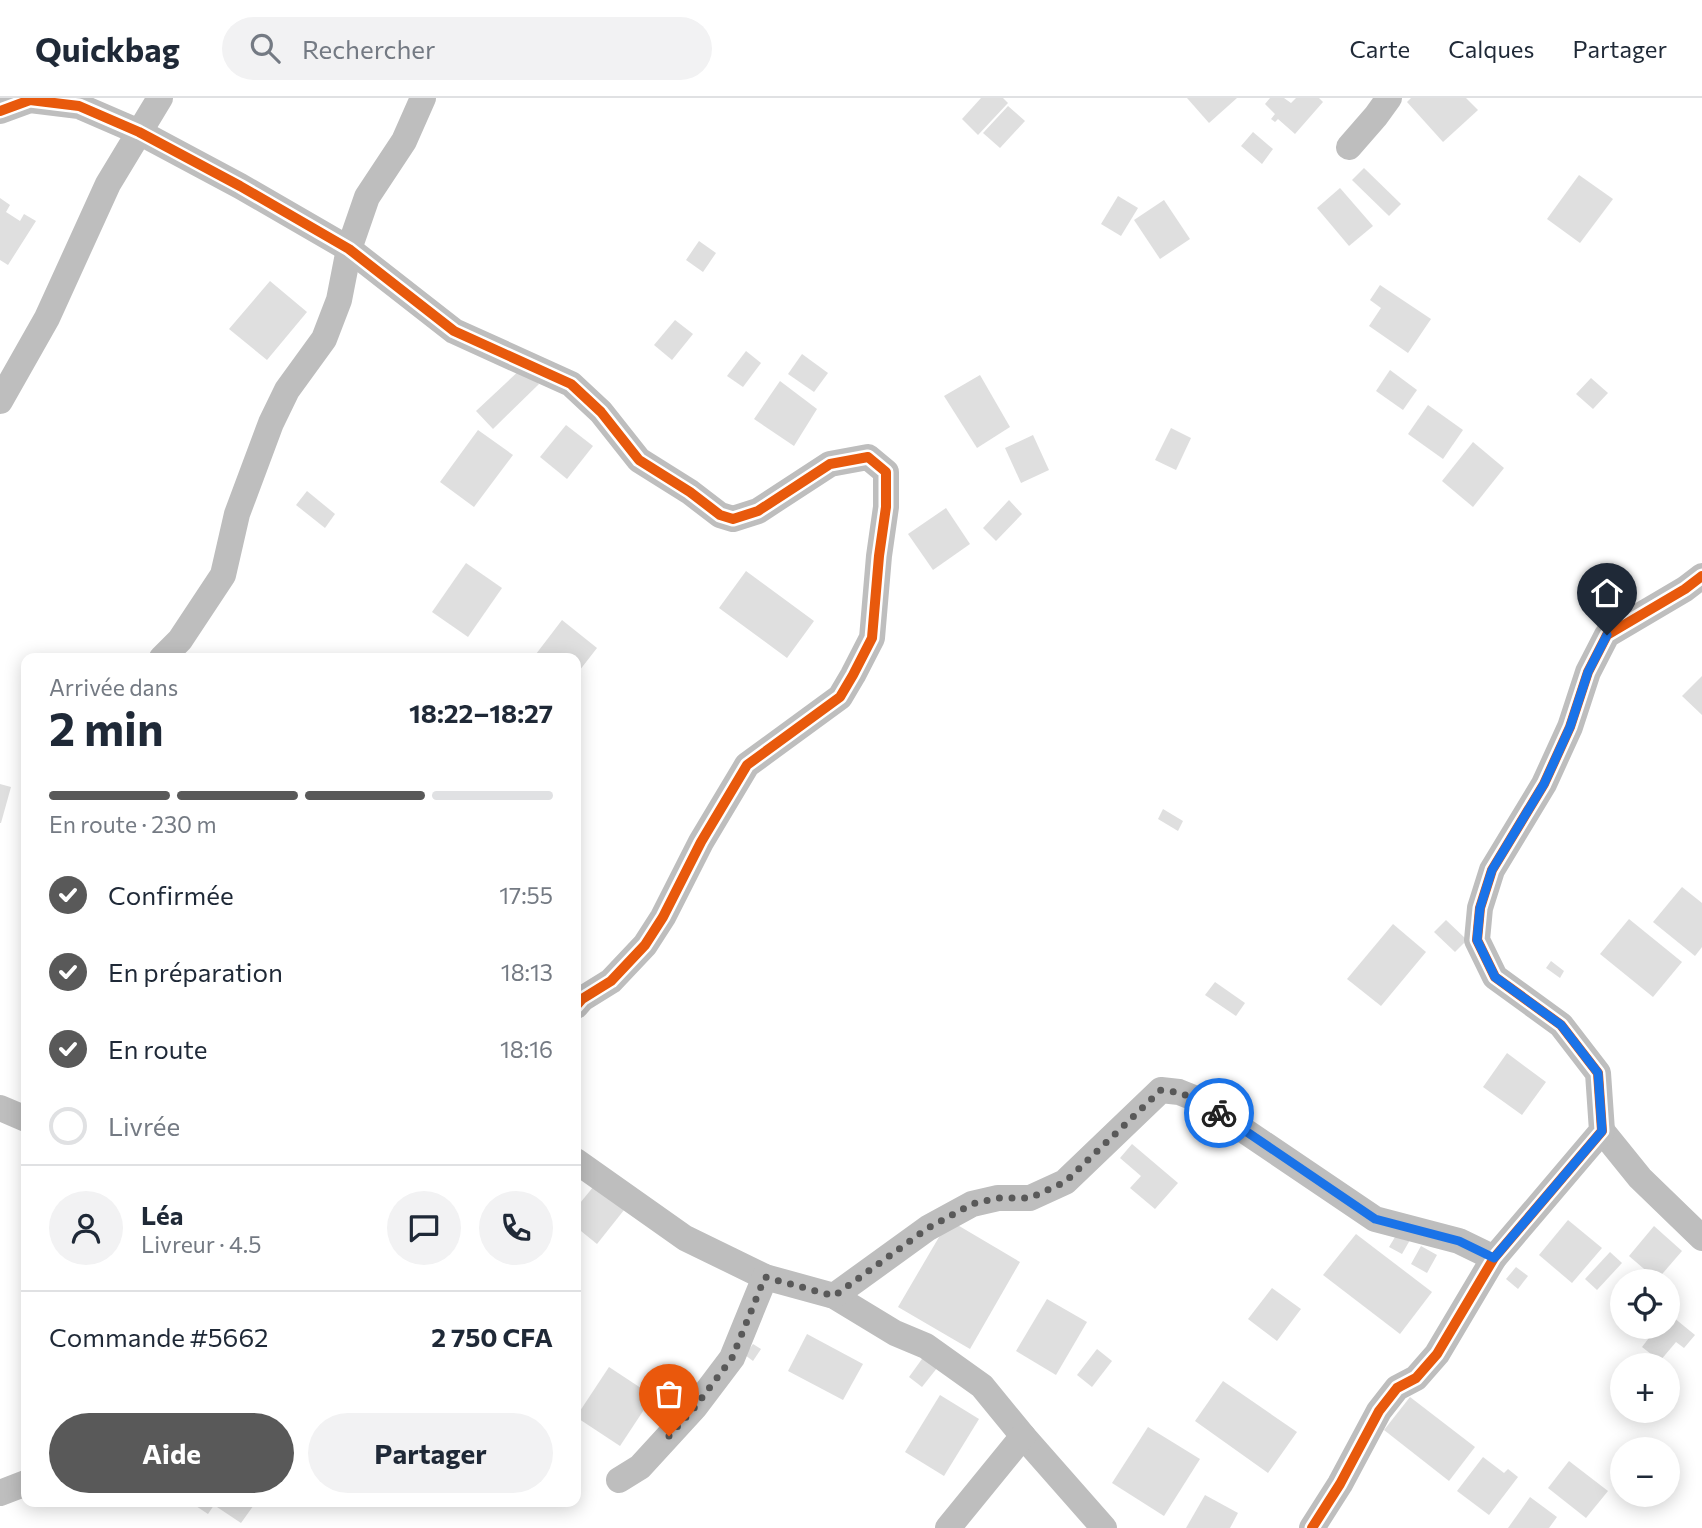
<!DOCTYPE html>
<html lang="fr">
<head>
<meta charset="utf-8">
<style>
  body { margin:0; font-family:Commissioner,sans-serif; background:#f2f2f3; color:#1f2937; height:100vh; display:flex; flex-direction:column; font-size:26px; white-space:nowrap }
  * { box-sizing:border-box; margin:0 }
  p { font-size:23px; color:#747a83 }
  .icon { flex:none; width:38px; height:38px; fill:none; stroke:currentColor; stroke-width:2; stroke-linecap:round; stroke-linejoin:round }
  .map { position:relative; flex:1; overflow:hidden }
  .details { position:absolute; left:21px; top:555px; width:560px; height:854px; display:flex; flex-direction:column; background:#fff; border-radius:14px; box-shadow:0 4px 18px #0003 }
  .details>* { flex:none }
  .fabs { position:absolute; left:1610px; top:1171px; display:grid; gap:14px }
  .fabs a { display:grid; place-items:center; width:70px; height:70px; border-radius:50%; background:#fff; box-shadow:0 4px 18px #0003; font-size:35px }
  .pin { position:absolute; display:grid; place-items:center; width:60px; height:60px; color:#fff; margin:-72px -30px; border-radius:50% 50% 50% 0; rotate:-45deg; box-shadow:0 0 7px #0007 }
  .pin .icon { rotate:45deg }
  .courier { position:absolute; display:grid; place-items:center; width:70px; height:70px; margin:-35px; border:5px solid #1a73e8; border-radius:50%; background:#fff; color:#222; box-shadow:0 2px 9px #0007 }
  .headline em { font-style:normal; font-weight:700 }
  .headline div { display:flex; flex-direction:column-reverse }
  .headline { display:flex; align-items:center; justify-content:space-between; height:119px; padding:0 28px }
  h1 { font-size:46px; font-weight:700; line-height:52px }
  .bar { display:grid; grid-template-columns:repeat(4,1fr); gap:10px 7px; align-content:center; height:84px; padding:0 28px }
  .bar i { height:9px; border-radius:5px; background:#e0e1e3 }
  .bar .on { background:#595959 }
  .bar p { grid-column:span 4 }
  .line { display:flex; align-items:center; gap:18px; padding:0 28px; border-top:2px solid #e0e1e3 }
  .line div { flex:1 }
  .round { display:grid; place-items:center; flex:none; width:74px; height:74px; border-radius:37px; background:#f2f2f3 }
  ol { padding:0 28px; list-style:none }
  li { display:flex; align-items:center; gap:21px; height:77px }
  li p { margin-inline-start:auto }
  li .icon { padding:7px; border-radius:50%; background:#595959; color:#fff; stroke-width:4 }
  li:last-child { color:#747a83 }
  li i { width:38px; height:38px; border:4px solid #e0e1e3; border-radius:50% }
  .action { display:flex; gap:14px; margin-top:auto; padding:14px 28px }
  .action a { flex:1; height:80px; border-radius:42px; background:#595959; color:#fff; font-size:28px; font-weight:700; line-height:80px; text-align:center }
  .action a+a { background:#f2f2f3; color:#1f2937 }
  header { display:flex; align-items:center; gap:42px; box-sizing:border-box; height:98px; padding:0 35px; background:#fff; border-bottom:2px solid #e0e1e3 }
  header strong { font-size:33px }
  nav { display:flex; gap:38px; margin-inline-start:auto; font-size:24px }
  .search { width:490px; height:63px; background:#f2f2f3; display:flex; align-items:center; gap:18px; box-sizing:border-box; padding:0 24px; border-radius:38px; color:#747a83; font-size:26px }
  .map>svg:first-child { display:block }
</style>
</head>
<body>
<header>
<strong>Quickbag</strong>
<div class="search"><svg class="icon" aria-label="search" viewBox="0 0 24 24"><circle cx="10" cy="10" r="6"/><path d="M15 15l6 6"/></svg>Rechercher</div>
<nav><a>Carte</a><a>Calques</a><a>Partager</a></nav>
</header>
<div class="map">
<svg width="1702" height="1430" viewBox="0 0 1702 1430">
  <rect width="100%" height="100%" fill="#fff"/>
  <!-- building -->
  <g fill="#dfdfdf">
    <path d="M981 0H1003L1008 5 978 37 962 21Z"/>
    <path d="M1187 0H1237L1209 25Z"/>
    <path d="M1270 0H1284L1291 5 1296 0H1319L1323 4 1295 36 1278 21 1275 24 1271 21 1275 16 1265 6Z"/>
    <path d="M1411 0H1466L1478 12 1443 44 1407 4Z"/>
    <path d="M1008 8 1025 23 1000 50 983 35Z"/>
    <path d="M1253 34 1273 51 1262 66 1241 48Z"/>
    <path d="M1364 70 1401 106 1389 118 1352 82Z"/>
    <path d="M1579 77 1613 101 1580 145 1547 121Z"/>
    <path d="M1340 90 1373 128 1349 148 1317 110Z"/>
    <path d="M1118 98 1138 110 1121 138 1101 126Z"/>
    <path d="M0 100 10 107 6 114 20 123 24 116 36 123 8 167 0 162Z"/>
    <path d="M1164 102 1190 141 1160 161 1134 122Z"/>
    <path d="M699 143 716 155 703 174 686 162Z"/>
    <path d="M270 183 307 214 267 262 229 231Z"/>
    <path d="M1380 187 1431 221 1408 255 1369 228 1381 210 1370 202Z"/>
    <path d="M675 222 693 236 672 262 654 247Z"/>
    <path d="M746 253 761 265 743 289 727 278Z"/>
    <path d="M802 256 828 275 814 294 788 276Z"/>
    <path d="M523 269 539 286 493 331 476 313Z"/>
    <path d="M1390 272 1417 292 1403 312 1376 293Z"/>
    <path d="M980 277 1010 329 977 350 944 298Z"/>
    <path d="M1591 280 1608 295 1593 311 1576 296Z"/>
    <path d="M780 283 817 311 794 348 754 321Z"/>
    <path d="M1428 307 1463 332 1443 361 1408 336Z"/>
    <path d="M566 327 593 348 567 381 540 359Z"/>
    <path d="M1171 330 1191 340 1176 372 1155 362Z"/>
    <path d="M478 332 513 357 474 409 440 384Z"/>
    <path d="M1033 337 1049 372 1021 385 1005 350Z"/>
    <path d="M1473 344 1504 370 1473 409 1442 383Z"/>
    <path d="M307 393 335 416 325 430 296 407Z"/>
    <path d="M1009 402 1022 416 996 443 983 430Z"/>
    <path d="M946 410 970 446 933 472 908 436Z"/>
    <path d="M466 465 502 490 468 539 432 514Z"/>
    <path d="M746 473 814 523 787 560 719 510Z"/>
    <path d="M562 522 597 550 576 577V560H533Z"/>
    <path d="M1702 578V617L1682 598Z"/>
    <path d="M0 686 11 689 1 725H0Z"/>
    <path d="M1163 711 1183 723 1178 733 1158 721Z"/>
    <path d="M1682 789 1702 805V849L1695 858 1653 824Z"/>
    <path d="M1629 821 1682 864 1653 899 1600 856Z"/>
    <path d="M1446 822 1467 842 1455 854 1434 834Z"/>
    <path d="M1393 826 1426 854 1381 908 1347 881Z"/>
    <path d="M1551 863 1564 873 1560 880 1546 870Z"/>
    <path d="M1215 884 1245 905 1236 918 1205 897Z"/>
    <path d="M1507 955 1546 984 1522 1017 1483 989Z"/>
    <path d="M1132 1046 1178 1085 1155 1111 1130 1090 1141 1078 1120 1060Z"/>
    <path d="M598 1083 628 1107 597 1146 576 1129V1110Z"/>
    <path d="M949 1122 1020 1164 970 1251 898 1209Z"/>
    <path d="M1568 1122 1602 1150 1572 1185 1539 1157Z"/>
    <path d="M1654 1128 1682 1153 1657 1182 1629 1158Z"/>
    <path d="M1398 1134 1410 1142 1402 1156 1389 1149Z"/>
    <path d="M1356 1136 1432 1194 1400 1236 1323 1177Z"/>
    <path d="M1421 1148 1437 1157 1427 1175 1411 1166Z"/>
    <path d="M1610 1154 1622 1165 1597 1192 1585 1181Z"/>
    <path d="M1516 1169 1528 1178 1518 1191 1506 1181Z"/>
    <path d="M1272 1190 1301 1211 1277 1243 1248 1221Z"/>
    <path d="M1047 1201 1087 1224 1056 1277 1016 1253Z"/>
    <path d="M1668 1215 1695 1237 1684 1250 1676 1244 1660 1263 1642 1249 1658 1228H1668Z"/>
    <path d="M807 1236 863 1266 843 1302 788 1273Z"/>
    <path d="M753 1246 761 1251 753 1263 745 1257Z"/>
    <path d="M1097 1251 1112 1263 1092 1289 1077 1277Z"/>
    <path d="M927 1254 941 1265 922 1289 909 1279Z"/>
    <path d="M609 1269 653 1298 620 1348 576 1319Z"/>
    <path d="M1223 1283 1297 1334 1268 1375 1195 1323Z"/>
    <path d="M940 1297 979 1321 944 1378 905 1354Z"/>
    <path d="M1410 1299 1475 1349 1449 1383 1384 1332Z"/>
    <path d="M1148 1329 1200 1361 1164 1418 1112 1385Z"/>
    <path d="M1483 1359 1504 1375 1508 1371 1518 1379 1489 1417 1457 1393Z"/>
    <path d="M1569 1363 1608 1393 1586 1420 1548 1390Z"/>
    <path d="M1205 1397 1238 1415 1230 1430H1186Z"/>
    <path d="M1530 1399 1557 1419 1549 1430H1508Z"/>
    <path d="M190 1404H256L241 1425 214 1407 208 1416Z"/>
  </g>
  <g fill="none" stroke-linecap="round" stroke-linejoin="round">
    <!-- minor -->
    <g stroke="#bebebe" stroke-width="26">
      <path d="M0 13 30 2 79 8 139 34 240 88 349 151 454 233 571 286 601 314 639 362 690 394 720 417 733 421 758 413 830 366 868 359 886 374V409L879 458 872 540 853 577 840 599 747 667 701 744 663 819 645 847 611 883 582 901 576 908"/>
      <path d="M1349 49 1376 18 1389 0"/>
      <path d="M0 303 47 220 108 86 160 0"/>
      <path d="M162 560 180 542 223 477 237 416 271 325 287 292 324 241 339 202 349 151 367 99 404 43 423 0"/>
      <path d="M0 1010 26 1021"/>
      <path d="M1602 1033 1640 1080 1702 1140"/>
      <path d="M576 1063 685 1140 765 1179 834 1198 895 1235 926 1248 982 1288 1023 1338 1104 1430"/>
      <path d="M834 1198 928 1130 972 1106 998 1100H1030L1065 1084 1161 992 1179 994 1199 1002 1375 1121 1459 1143 1494 1160"/>
      <path d="M619 1382 640 1369 695 1309 732 1260 765 1179"/>
      <path d="M0 1395 26 1385"/>
      <path d="M948 1430 1023 1338"/>
      <path d="M1312 1430 1340 1386 1379 1313 1397 1290 1416 1280 1437 1256 1494 1160 1602 1033 1598 975 1561 927 1495 879 1477 842 1480 810 1492 772 1544 686 1570 629 1588 574 1607 537 1685 491 1702 478"/>
    </g>
    <defs>
      <g id="cycleway">
        <path d="M0 13 30 2 79 8 139 34 240 88 349 151 454 233 571 286 601 314 639 362 690 394 720 417 733 421 758 413 830 366 868 359 886 374V409L879 458 872 540 853 577 840 599 747 667 701 744 663 819 645 847 611 883 582 901 576 908"/>
        <path d="M1312 1430 1340 1386 1379 1313 1397 1290 1416 1280 1437 1256 1494 1160 1602 1033 1598 975 1561 927 1495 879 1477 842 1480 810 1492 772 1544 686 1570 629 1588 574 1607 537 1685 491 1702 478"/>
      </g>
    </defs>
    <!-- cycleway casing -->
    <use href="#cycleway" stroke="#fff" stroke-width="15"/>
    <!-- cycleway -->
    <use href="#cycleway" stroke="#e8590c" stroke-width="10"/>
  </g>
  <g fill="none" stroke-linecap="round" stroke-linejoin="round">
    <!-- done -->
    <path stroke="#595959" stroke-width="7" stroke-dasharray="0 12.6" d="M669 1338 695 1309 732 1260 765 1179 834 1198 928 1130 972 1106 998 1100H1030L1065 1084 1161 992C1184 994 1199 1002 1219 1015"/>
    <!-- route -->
    <path stroke="#1a73e8" stroke-width="9" d="M1219 1015 1375 1121 1459 1143 1494 1160 1602 1033 1598 975 1561 927 1495 879 1477 842 1480 810 1492 772 1544 686 1570 629 1588 574 1607 537"/>
  </g>
</svg>
<div class="fabs">
<a><svg class="icon" aria-label="locate" viewBox="0 0 24 24"><circle cx="12" cy="12" r="6"/><path d="M12 2v4M12 18v4M2 12h4M18 12h4"/></svg></a>
<a>+</a>
<a>−</a>
</div>
<div class="pin" style="left:669px;top:1338px;background:#ea580c"><svg class="icon" aria-label="bag" viewBox="0 0 24 24"><path d="M5 8h14l-1 12H6zM9 8a3 3 0 0 1 6 0"/></svg></div>
<div class="pin" style="left:1607px;top:537px;background:#1f2937"><svg class="icon" aria-label="home" viewBox="0 0 24 24"><path d="M3 11l9-7 9 7M6 9v11h12V9"/></svg></div>
<div class="courier" style="left:1219px;top:1015px"><svg class="icon" aria-label="bike" viewBox="0 0 24 24"><circle cx="6" cy="16" r="4"/><circle cx="18" cy="16" r="4"/><path d="M6 16l4-8h5l3 8M10 8l3 8H6M13 5h3"/></svg></div>
<section class="details">
<div class="headline"><div><h1>2 min</h1><p>Arrivée dans</p></div><em>18:22–18:27</em></div>
<div class="bar"><i class="on"></i><i class="on"></i><i class="on"></i><i></i><p>En route · 230 m</p></div>
<ol>
<li><svg class="icon" aria-label="check" viewBox="0 0 24 24"><path d="M5 12l5 5 9-10"/></svg>Confirmée<p>17:55</p></li>
<li><svg class="icon" aria-label="check" viewBox="0 0 24 24"><path d="M5 12l5 5 9-10"/></svg>En préparation<p>18:13</p></li>
<li><svg class="icon" aria-label="check" viewBox="0 0 24 24"><path d="M5 12l5 5 9-10"/></svg>En route<p>18:16</p></li>
<li><i></i>Livrée</li>
</ol>
<div class="line" style="height:126px"><a class="round"><svg class="icon" aria-label="person" viewBox="0 0 24 24"><circle cx="12" cy="8" r="4"/><path d="M4 21q1-7 8-7t8 7"/></svg></a><div><b>Léa</b><p>Livreur · 4.5</p></div><a class="round"><svg class="icon" aria-label="chat" viewBox="0 0 24 24"><path d="M4 5h16v11H9l-5 4z"/></svg></a><a class="round"><svg class="icon" aria-label="phone" viewBox="0 0 24 24"><path d="M5 4h4l2 5-3 2q2 4 5 5l2-3 5 2v4C11 20 4 13 5 4z"/></svg></a></div>
<div class="line" style="height:91px"><div>Commande #5662</div><b>2 750 CFA</b></div>
<div class="action"><a>Aide</a><a>Partager</a></div>
</section>
</div>
</body>
</html>
